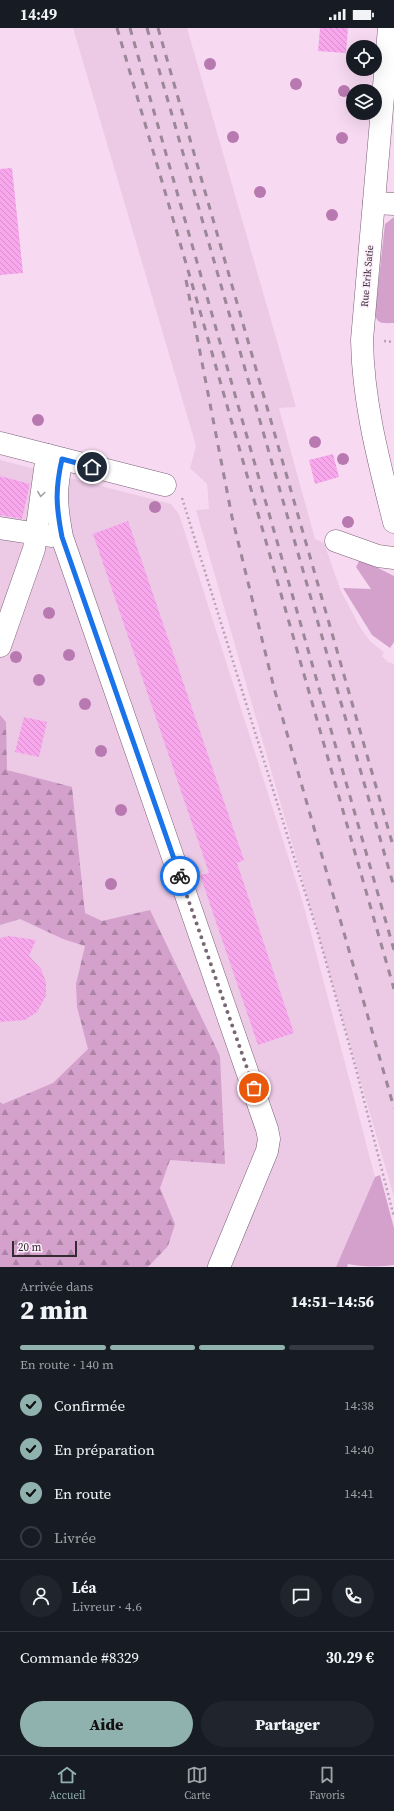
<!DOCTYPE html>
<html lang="fr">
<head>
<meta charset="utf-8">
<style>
  body { margin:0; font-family:"Source Serif 4",serif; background:#20242c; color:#f1f3f6; height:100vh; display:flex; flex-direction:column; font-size:15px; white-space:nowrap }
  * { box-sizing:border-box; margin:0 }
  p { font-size:13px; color:#9ea1a6 }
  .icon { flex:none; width:22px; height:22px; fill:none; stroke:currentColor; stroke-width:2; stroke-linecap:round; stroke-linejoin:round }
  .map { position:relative; height:1239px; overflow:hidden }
  .details { display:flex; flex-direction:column; background:#171b24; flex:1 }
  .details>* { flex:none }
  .fabs { position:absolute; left:346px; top:12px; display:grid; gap:8px }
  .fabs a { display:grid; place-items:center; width:36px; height:36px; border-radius:50%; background:#171b24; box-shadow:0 4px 16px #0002; font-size:20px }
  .scale { position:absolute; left:12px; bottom:10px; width:65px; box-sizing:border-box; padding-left:4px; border:2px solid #342a32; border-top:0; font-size:11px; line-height:14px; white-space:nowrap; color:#342a32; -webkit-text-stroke:3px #fdecfa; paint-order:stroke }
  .pin { position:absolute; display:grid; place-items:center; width:34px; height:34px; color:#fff; margin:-17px; border:2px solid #fff; border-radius:50%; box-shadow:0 1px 4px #0007 }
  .courier { position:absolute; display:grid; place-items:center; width:40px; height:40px; margin:-20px; border:3px solid #1a73e8; border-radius:50%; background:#fff; color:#222; box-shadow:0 1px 5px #0007 }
  .summary em { font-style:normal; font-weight:800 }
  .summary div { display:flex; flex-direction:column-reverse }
  .summary { display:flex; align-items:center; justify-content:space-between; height:68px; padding:0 20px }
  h1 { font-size:26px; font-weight:800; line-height:30px }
  .bar { display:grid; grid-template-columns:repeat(4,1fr); gap:6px 4px; align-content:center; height:48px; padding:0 20px }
  .bar i { height:5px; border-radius:3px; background:#363941 }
  .bar .selected { background:#90b2af }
  .bar p { grid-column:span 4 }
  .line { display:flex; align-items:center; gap:10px; padding:0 20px; border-top:1px solid #363941 }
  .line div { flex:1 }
  .round { display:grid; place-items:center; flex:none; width:42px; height:42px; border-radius:21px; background:#20242c }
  ol { padding:0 20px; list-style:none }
  li { display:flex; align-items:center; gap:12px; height:44px }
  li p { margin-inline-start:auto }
  li .icon { padding:4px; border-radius:50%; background:#90b2af; color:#111; stroke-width:4 }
  li:last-child { color:#9ea1a6 }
  li i { width:22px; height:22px; border:2px solid #363941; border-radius:50% }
  .cta { display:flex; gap:8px; margin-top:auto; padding:8px 20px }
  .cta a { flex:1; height:46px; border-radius:24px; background:#90b2af; color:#111; font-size:16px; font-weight:800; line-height:46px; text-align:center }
  .cta a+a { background:#20242c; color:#f1f3f6 }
  .status { display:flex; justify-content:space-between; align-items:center; height:28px; padding:0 20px; background:#171b24; direction:ltr }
  .status svg { height:11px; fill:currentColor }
  .dock { display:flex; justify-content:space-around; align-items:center; height:56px; border-top:1px solid #363941; background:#171b24; font-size:11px; color:#9ea1a6 }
  .dock a { display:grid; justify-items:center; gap:2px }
  .dock .selected { color:#90b2af }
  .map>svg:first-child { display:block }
</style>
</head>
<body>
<div class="status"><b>14:49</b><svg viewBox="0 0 49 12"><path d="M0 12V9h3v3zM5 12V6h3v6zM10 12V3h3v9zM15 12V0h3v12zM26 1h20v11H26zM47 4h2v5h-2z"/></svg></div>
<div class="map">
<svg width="394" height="1239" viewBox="0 0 394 1239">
  <defs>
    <pattern id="forest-firs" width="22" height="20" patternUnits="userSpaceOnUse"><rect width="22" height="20" fill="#d3a1cb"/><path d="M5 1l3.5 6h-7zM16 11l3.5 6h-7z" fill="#ac83a5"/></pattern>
    <pattern id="building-back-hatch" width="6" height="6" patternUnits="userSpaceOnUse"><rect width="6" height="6" fill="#f8a7ec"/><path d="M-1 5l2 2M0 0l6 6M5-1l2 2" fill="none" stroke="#d590cb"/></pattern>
  </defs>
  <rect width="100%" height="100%" fill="#f7daf2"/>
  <!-- built -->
  <g fill="#eccae6">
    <path d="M73 0H187L296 379 279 380 315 511 324 515 341 563 361 601 371 614 384 624 382 628 388 634 394 636V1169L196 482 209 481 207 456 190 440 196 418Z"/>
    <path d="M0 432 171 476 179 486 303 875 375 1149 336 1239H98L0 1217Z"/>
  </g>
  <!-- grass -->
  <g fill="#d3a1cb">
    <path d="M394 189V295C384 295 377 297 375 286L385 196Z"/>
    <path d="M360 531 394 548V614L390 620 372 607 343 560 371 561 356 539Z"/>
    <path d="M380 1147 394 1200V1237C380 1239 361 1239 348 1236L347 1239H336L375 1149Z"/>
  </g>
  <!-- forest -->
  <path fill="url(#forest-firs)" d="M0 687 6 694 7 742 72 759 85 885 102 893 150 882 220 1028 225 1136 170 1132 160 1160 175 1196 168 1218 148 1239H0V1074L3 1076 53 1055 88 1021 77 979 76 956 85 918 63 911 20 891 0 897Z"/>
  <!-- building -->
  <g fill="url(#building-back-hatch)">
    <path d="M320 0H348L346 25 318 23Z"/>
    <path d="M12 140 23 245 0 247V141Z"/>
    <path d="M333 426 339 449 315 456 309 432Z"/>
    <path d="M0 448 30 456 22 491 0 487Z"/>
    <path d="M128 493 244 832 237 835 294 1005 258 1017 200 847 209 845 93 506Z"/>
    <path d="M24 689 47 694 39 729 15 724Z"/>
    <path d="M9 908 36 912 29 928 41 941 46 954V968L37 984 25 992 0 994V910Z"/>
  </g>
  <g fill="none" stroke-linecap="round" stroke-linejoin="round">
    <defs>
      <g id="minor">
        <path d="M389 0 362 312C363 375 379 434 394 494"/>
        <path d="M374 175 394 176"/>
        <path d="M0 415 165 457"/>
        <path d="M62 431C55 461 56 478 62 509L267 1101 269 1111 267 1123 219 1239"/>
        <path d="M0 500 51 508"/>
        <path d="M336 513 378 528 394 530"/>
        <path d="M0 618 34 521 47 427"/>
      </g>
    </defs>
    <!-- minor casing -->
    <use href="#minor" stroke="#7a6176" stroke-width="23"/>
    <!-- path -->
    <g stroke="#b8a1b4" stroke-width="2.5" stroke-dasharray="2 3" stroke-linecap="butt">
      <path d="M384 313 394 314"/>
      <path d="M182 470 319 909 356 1041 394 1189"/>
    </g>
    <!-- minor -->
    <use href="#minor" stroke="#fff" stroke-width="22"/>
    <!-- rail -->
    <g stroke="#9b8797" stroke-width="3" stroke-dasharray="7 7" stroke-linecap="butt">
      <path d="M117 0 202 290 394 961"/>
      <path d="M130 0 394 922"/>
      <path d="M147 0 394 859"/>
      <path d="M158 0 394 821"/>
      <path d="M186 252 232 489 274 660 394 1080"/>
    </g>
  </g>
  <!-- trees -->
  <g fill="#b879b1">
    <circle cx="210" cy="36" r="6"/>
    <circle cx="296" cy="56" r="6"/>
    <circle cx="344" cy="63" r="6"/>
    <circle cx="233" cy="109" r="6"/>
    <circle cx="342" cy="110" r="6"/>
    <circle cx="260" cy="164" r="6"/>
    <circle cx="332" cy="187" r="6"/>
    <circle cx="38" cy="392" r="6"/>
    <circle cx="315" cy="414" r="6"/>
    <circle cx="343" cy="431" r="6"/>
    <circle cx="155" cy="479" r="6"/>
    <circle cx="348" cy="494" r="6"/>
    <circle cx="49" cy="585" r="6"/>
    <circle cx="69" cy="627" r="6"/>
    <circle cx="16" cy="629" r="6"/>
    <circle cx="39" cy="652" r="6"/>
    <circle cx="85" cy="676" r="6"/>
    <circle cx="101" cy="723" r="6"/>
    <circle cx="121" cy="782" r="6"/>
    <circle cx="111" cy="856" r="6"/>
  </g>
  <!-- one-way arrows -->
  <defs><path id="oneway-chevron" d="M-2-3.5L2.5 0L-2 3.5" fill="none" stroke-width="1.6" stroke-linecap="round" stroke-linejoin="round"/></defs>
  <use stroke="#a49fa3" href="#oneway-chevron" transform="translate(41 466) rotate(98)"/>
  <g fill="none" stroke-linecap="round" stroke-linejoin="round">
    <!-- done -->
    <path stroke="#786875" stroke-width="4" stroke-dasharray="0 7.2" d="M180 848 254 1060"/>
    <!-- route -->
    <path stroke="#1a73e8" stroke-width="5" d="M92 439 62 431C55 462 56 478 62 509L180 848"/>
  </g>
  <g text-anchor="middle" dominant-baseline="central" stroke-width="3" stroke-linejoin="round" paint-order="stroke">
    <!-- street labels -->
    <g font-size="10" fill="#342a32" stroke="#fdecfa">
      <text transform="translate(367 248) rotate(-85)">Rue Erik Satie</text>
    </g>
  </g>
</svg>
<div class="fabs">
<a><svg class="icon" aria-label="locate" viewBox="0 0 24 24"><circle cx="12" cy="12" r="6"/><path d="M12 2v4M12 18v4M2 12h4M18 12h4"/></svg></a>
<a><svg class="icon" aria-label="layers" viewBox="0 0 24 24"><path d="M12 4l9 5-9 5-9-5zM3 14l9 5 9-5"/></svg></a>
</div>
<div class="scale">20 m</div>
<div class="pin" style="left:254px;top:1060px;background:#ea580c"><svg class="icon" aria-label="bag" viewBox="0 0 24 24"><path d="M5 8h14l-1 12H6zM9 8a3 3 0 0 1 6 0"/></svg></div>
<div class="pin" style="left:92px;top:439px;background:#1f2937"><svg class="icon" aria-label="home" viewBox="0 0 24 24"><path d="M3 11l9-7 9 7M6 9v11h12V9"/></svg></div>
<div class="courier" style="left:180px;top:848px"><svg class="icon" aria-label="bike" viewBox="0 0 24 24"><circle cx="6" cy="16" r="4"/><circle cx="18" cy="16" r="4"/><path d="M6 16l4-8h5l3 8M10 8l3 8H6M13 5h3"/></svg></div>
</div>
<section class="details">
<div class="summary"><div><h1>2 min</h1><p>Arrivée dans</p></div><em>14:51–14:56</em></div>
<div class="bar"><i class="selected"></i><i class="selected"></i><i class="selected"></i><i></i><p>En route · 140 m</p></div>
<ol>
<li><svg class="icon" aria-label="check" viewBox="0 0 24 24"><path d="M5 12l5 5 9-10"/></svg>Confirmée<p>14:38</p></li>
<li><svg class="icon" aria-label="check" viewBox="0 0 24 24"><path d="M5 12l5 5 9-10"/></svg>En préparation<p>14:40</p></li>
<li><svg class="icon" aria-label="check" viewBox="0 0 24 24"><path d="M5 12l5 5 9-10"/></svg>En route<p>14:41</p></li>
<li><i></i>Livrée</li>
</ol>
<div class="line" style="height:72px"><a class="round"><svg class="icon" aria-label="person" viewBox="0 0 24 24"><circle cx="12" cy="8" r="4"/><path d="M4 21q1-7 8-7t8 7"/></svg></a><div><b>Léa</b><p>Livreur · 4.6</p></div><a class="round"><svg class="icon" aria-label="chat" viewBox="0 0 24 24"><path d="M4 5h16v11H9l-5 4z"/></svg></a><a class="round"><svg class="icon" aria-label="phone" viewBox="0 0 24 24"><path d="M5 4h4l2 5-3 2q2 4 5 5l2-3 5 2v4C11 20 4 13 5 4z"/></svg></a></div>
<div class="line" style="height:52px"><div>Commande #8329</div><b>30.29 €</b></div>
<div class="cta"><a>Aide</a><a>Partager</a></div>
</section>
<nav class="dock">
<a class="selected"><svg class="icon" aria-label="home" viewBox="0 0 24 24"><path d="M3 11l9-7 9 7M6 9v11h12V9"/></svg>Accueil</a>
<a><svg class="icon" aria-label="map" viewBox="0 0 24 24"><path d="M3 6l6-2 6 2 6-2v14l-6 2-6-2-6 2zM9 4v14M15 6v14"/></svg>Carte</a>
<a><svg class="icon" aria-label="saved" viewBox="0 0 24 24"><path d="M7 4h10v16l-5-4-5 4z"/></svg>Favoris</a>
</nav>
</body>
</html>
